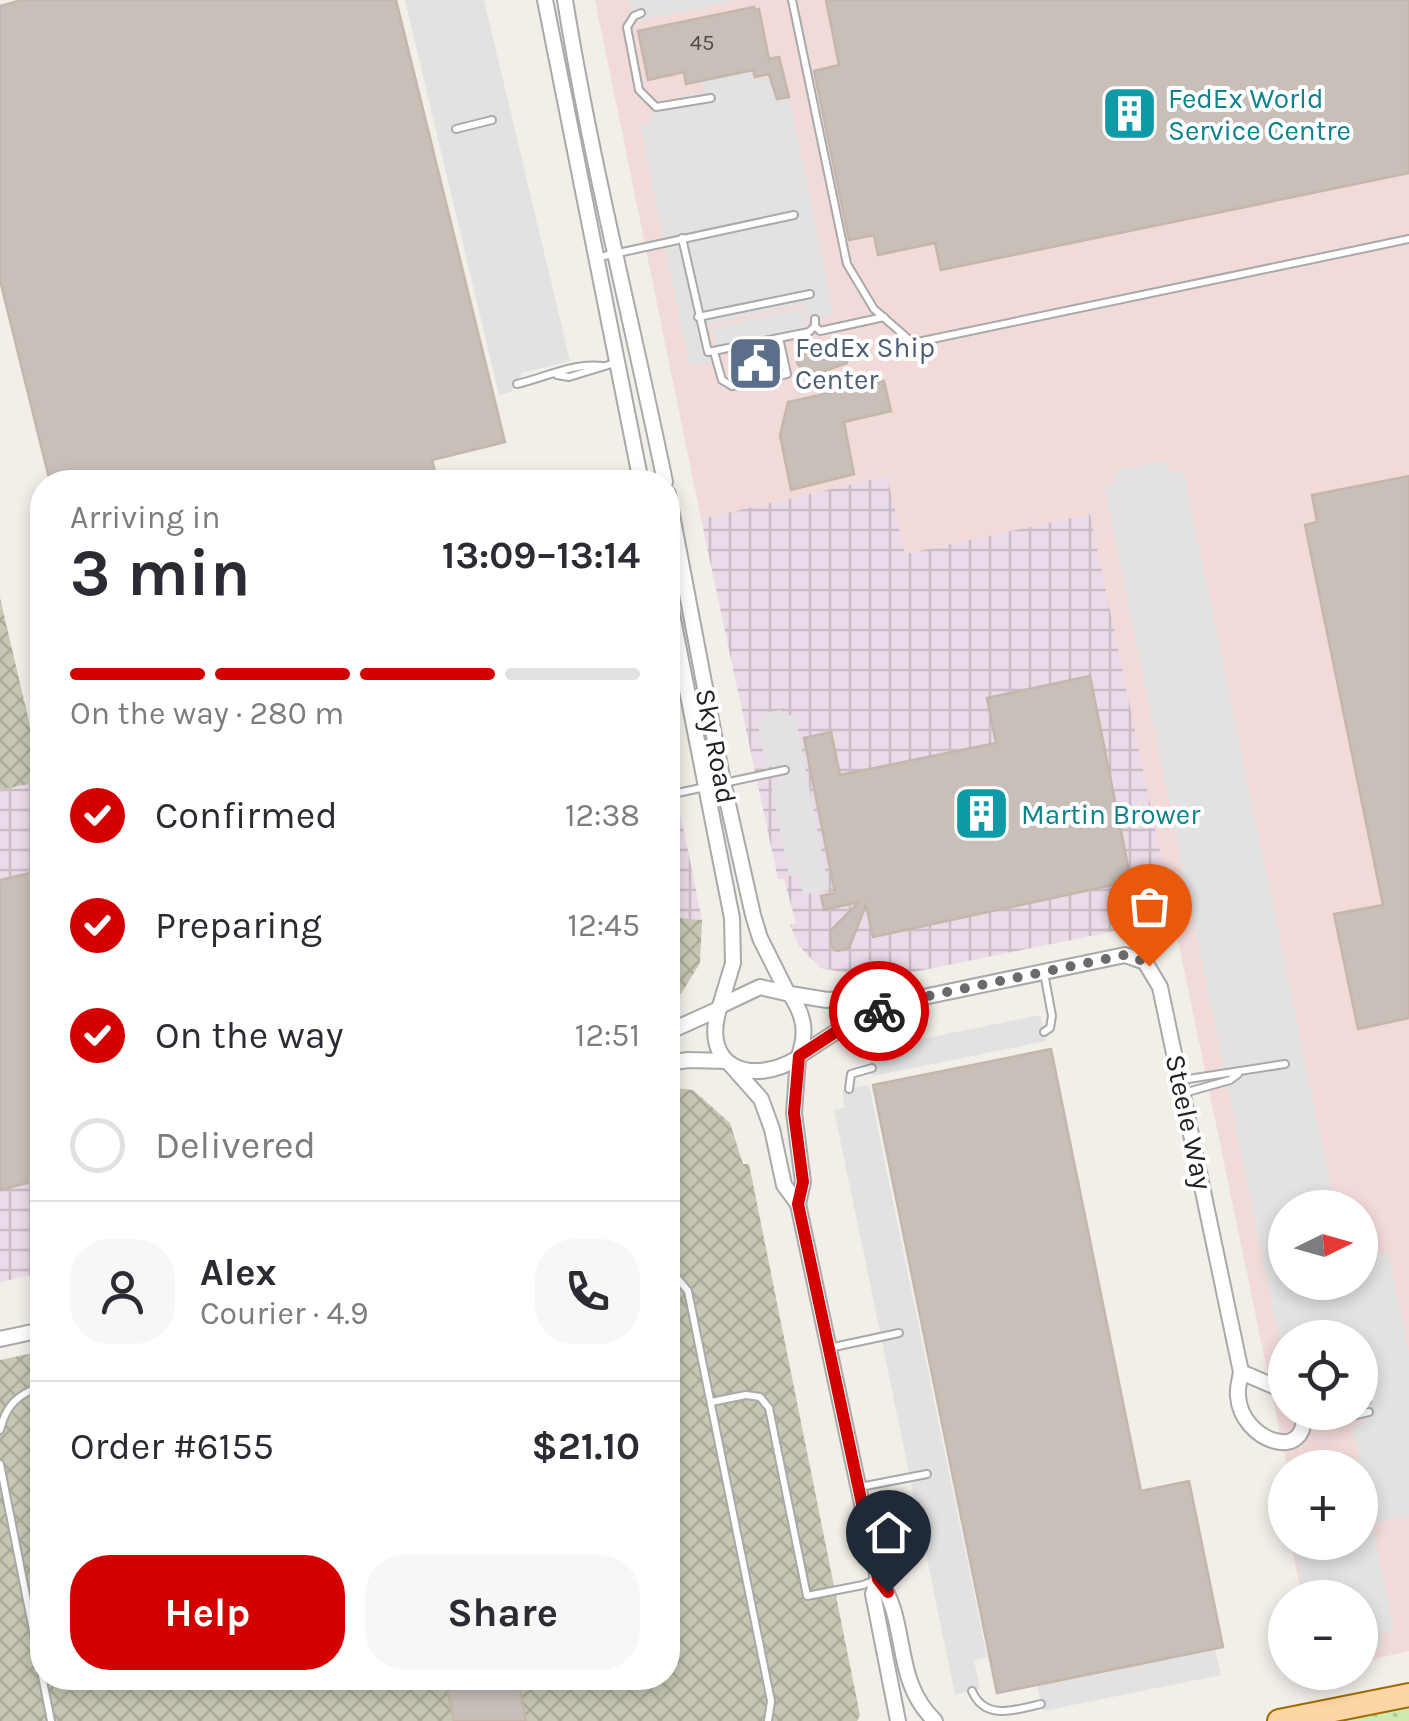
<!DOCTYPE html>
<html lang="en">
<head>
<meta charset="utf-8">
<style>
  body { margin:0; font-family:Karla,sans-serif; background:#f7f7f7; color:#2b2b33; height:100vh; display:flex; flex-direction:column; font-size:38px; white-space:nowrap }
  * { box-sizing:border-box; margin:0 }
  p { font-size:32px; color:#7c7c81 }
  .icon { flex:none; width:55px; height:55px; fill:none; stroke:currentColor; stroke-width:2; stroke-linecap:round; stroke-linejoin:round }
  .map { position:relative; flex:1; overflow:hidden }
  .side { position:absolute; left:30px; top:470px; width:650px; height:1220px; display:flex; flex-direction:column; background:#fff; border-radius:40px; box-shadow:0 5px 15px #0003 }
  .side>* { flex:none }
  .needle { width:65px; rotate:85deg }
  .controls { position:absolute; left:1268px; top:1190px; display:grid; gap:20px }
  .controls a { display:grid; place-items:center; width:110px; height:110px; border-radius:50%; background:#fff; box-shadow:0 5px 15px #0003; font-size:50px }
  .pin { position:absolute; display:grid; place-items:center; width:85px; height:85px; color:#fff; margin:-102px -42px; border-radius:50% 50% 50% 0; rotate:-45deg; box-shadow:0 0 10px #0007 }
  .pin .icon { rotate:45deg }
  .courier { position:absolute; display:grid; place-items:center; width:100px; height:100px; margin:-50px; border:8px solid #d40000; border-radius:50%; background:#fff; color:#222; box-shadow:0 2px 12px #0007 }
  .head em { font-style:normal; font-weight:700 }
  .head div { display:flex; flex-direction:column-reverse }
  .head { display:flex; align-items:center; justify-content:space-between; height:170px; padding:0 40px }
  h1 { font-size:65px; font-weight:700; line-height:75px }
  .bar { display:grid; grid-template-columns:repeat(4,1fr); gap:15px 10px; align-content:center; height:120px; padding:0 40px }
  .bar i { height:12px; border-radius:8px; background:#e1e1e2 }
  .bar .selected { background:#d40000 }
  .bar p { grid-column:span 4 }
  .line { display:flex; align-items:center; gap:25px; padding:0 40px; border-top:2px solid #e1e1e2 }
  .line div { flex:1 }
  .round { display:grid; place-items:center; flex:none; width:105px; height:105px; border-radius:40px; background:#f7f7f7 }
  ol { padding:0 40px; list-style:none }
  li { display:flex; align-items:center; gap:30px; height:110px }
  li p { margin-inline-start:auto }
  li .icon { padding:10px; border-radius:50%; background:#d40000; color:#fff; stroke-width:4 }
  li:last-child { color:#7c7c81 }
  li i { width:55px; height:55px; border:5px solid #e1e1e2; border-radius:50% }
  .cta { display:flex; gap:20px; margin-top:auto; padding:20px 40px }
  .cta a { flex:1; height:115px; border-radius:40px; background:#d40000; color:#fff; font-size:40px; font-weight:700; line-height:115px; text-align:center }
  .cta a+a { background:#f7f7f7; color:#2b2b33 }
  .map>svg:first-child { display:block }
</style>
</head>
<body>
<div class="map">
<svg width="1409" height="1721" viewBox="0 0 1409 1721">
  <defs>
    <pattern id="industrial-grid" width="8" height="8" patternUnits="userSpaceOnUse" patternTransform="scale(2.5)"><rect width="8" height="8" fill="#ebdbe8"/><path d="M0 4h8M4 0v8" fill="none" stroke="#c9bcc7"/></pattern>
    <pattern id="construction-cross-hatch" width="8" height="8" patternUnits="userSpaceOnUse" patternTransform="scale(2.5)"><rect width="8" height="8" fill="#c7c7b4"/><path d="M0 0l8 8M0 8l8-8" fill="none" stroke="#abab9a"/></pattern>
    <pattern id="grass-dots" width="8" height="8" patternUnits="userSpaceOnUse" patternTransform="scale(2.5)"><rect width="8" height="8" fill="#cdebb0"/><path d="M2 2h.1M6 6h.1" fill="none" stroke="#b0c997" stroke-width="1.8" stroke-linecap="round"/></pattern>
  </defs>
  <rect width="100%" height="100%" fill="#f2efe9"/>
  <!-- commercial -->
  <path fill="#f2dad9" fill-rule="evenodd" d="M595 0H1409V1651L1360 1662V1598L1302 1597 1291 1543 1360 1542V1468L1287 1467 1090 515 904 554 887 476 701 519ZM1285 1208H1360V1282H1285ZM1285 1338H1360V1412H1285Z"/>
  <!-- industrial -->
  <g fill="url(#industrial-grid)">
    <path d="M887 476 905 554 1090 514 1174 919 909 973 864 976 820 968 799 946 790 925 796 923 784 879H778L701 519Z"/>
    <path d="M668 753 702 920 668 917Z"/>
    <path d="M42 781V1273L0 1282V790Z"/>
  </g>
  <!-- construction -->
  <g fill="url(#construction-cross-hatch)">
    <path d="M0 598 31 730 42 731V781L0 790Z"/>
    <path d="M668 917 702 920 700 963 681 994 668 999Z"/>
    <path d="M673 1088 693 1090 730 1123 743 1164H749L860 1715 857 1721H0V1360L42 1351V1678H668V1089Z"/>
  </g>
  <!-- grass -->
  <path fill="url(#grass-dots)" d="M1409 1702V1721H1319Z"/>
  <!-- parking -->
  <g fill="#e2e2e2">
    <path d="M405 0H484L570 361 522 373 511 392 499 395Z"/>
    <path d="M628 0H738L639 20Z"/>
    <path d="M751 71 754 81 773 77 777 100 789 97 834 315 808 322 803 304 709 324 710 363 689 365 640 126 651 123 650 116 666 100 704 92 702 80Z"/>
    <path d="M802 309 806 333 717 350 713 328Z"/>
    <path d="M1165 460 1168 473 1183 469 1335 1207 1285 1208V1282H1360V1228L1368 1230 1375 1254 1388 1252 1409 1354V1516L1372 1524 1394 1631 1379 1634 1381 1647 1360 1651V1598L1304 1597 1293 1543 1360 1542V1468L1312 1467 1359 1458 1352 1427 1364 1424 1360 1407V1338H1285V1353L1282 1354 1104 486 1116 483 1113 471Z"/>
    <path d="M781 710 783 717 795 714 829 890 803 895 799 874 789 876 771 786 780 784 776 766 766 767 757 720 765 719V713Z"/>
    <path d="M1040 1015 1046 1041 873 1076 868 1050Z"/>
    <path d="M869 1085 987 1657 974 1660 980 1689 955 1694 834 1110 845 1108 842 1090Z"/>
    <path d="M1215 1649 1221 1675 1043 1711 1037 1685Z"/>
  </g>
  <!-- building -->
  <g fill="#c7bfb8" stroke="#c4b6ab" stroke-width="2.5">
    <path d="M22 0H396L505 442 432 460 438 482H50L0 280V6Z"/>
    <path d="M826 0H1409V173L941 270 935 243 878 255 874 235 849 240 814 71 839 65Z"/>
    <path d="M754 7 755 10 759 9 769 59 779 57 789 97 777 99 769 74 755 77 753 70 686 84 684 72 648 80 638 31Z"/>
    <path d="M816 343 827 350 844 346 847 363 817 374 804 371 797 363 800 352 806 345Z"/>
    <path d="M775 351 778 367 737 376 734 360Z"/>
    <path d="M884 381 891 411 844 422 854 474 791 490 780 435 788 402Z"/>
    <path d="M1409 476V1018L1358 1029 1334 914 1383 905 1305 525 1317 522 1312 495Z"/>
    <path d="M1090 676 1131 881 873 937 866 905 849 948 837 951 831 946 830 931 859 902 824 910 821 896 835 893 804 738 831 732 840 775 996 743 987 698Z"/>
    <path d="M42 870V1179L0 1190V880Z"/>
    <path d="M1051 1049 1141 1491 1189 1481 1223 1647 997 1693 873 1085Z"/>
    <path d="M445 1678H505V1682L518 1679 526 1721H454Z"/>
  </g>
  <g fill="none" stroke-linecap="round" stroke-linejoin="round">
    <defs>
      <g id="service">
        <path d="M792 0 847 264 874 309 913 343 1409 239"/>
        <path d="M641 13 634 16 627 27 639 90 656 107 711 98"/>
        <path d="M456 129 492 120"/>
        <path d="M682 238 708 352 809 332 815 326V319"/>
        <path d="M595 258 794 215"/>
        <path d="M698 317 810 294"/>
        <path d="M815 326 820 331 884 317"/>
        <path d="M714 352 722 380 732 386 787 374 779 338"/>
        <path d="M557 375 569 377 615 363"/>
        <path d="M517 384C544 378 575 362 602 366"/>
        <path d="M668 795 785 770"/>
        <path d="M1044 973 1052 1016 1050 1028 1044 1032"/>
        <path d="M1182 1080 1285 1064"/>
        <path d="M849 1089 851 1074 872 1068"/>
        <path d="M1184 1093 1230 1080 1238 1074"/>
        <path d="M668 1267 688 1291 771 1701 768 1721"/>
        <path d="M829 1348 899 1333"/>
        <path d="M711 1402 746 1395 760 1397 769 1408 807 1596 863 1585 877 1579"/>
        <path d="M1360 1403 1367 1401"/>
        <path d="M1334 1413 1348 1417 1369 1412"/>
        <path d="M1305 1419 1334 1413"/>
        <path d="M0 1430C6 1405 18 1394 42 1386"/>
        <path d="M0 1464 51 1721"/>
        <path d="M860 1487 927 1474"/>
        <path d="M972 1691C985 1721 1015 1710 1041 1704"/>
      </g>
      <g id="minor">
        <path d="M545 0 641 482"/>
        <path d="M565 0C591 162 632 321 665 482"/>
        <path d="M668 494 723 782 753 915 760 938 787 992"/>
        <path d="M668 594 732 918 733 963 720 1006"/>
        <path d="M760 987 790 994C804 1015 808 1033 798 1058 751 1087 699 1067 720 1006Z"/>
        <path d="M790 994 827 1000 873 998 885 1005"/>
        <path d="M668 1032 719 1009"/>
        <path d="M799 1056 834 1033 871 1020 885 1005 1125 955 1145 962 1160 987 1241 1372C1240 1379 1237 1388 1238 1396 1241 1442 1310 1464 1303 1412"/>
        <path d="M668 1063 688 1060 726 1061"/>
        <path d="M730 1064 761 1099 772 1129 784 1185 798 1204 878 1579C910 1620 891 1679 935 1721"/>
        <path d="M798 1204 803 1182 794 1113 798 1058"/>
        <path d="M0 1339 42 1330"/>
        <path d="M1241 1372 1285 1391"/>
        <path d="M878 1579 873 1594 898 1721"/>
      </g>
      <path id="primary" d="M1279 1721 1409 1695"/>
    </defs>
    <!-- service casing -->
    <use href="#service" stroke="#a9a9a9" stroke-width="10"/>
    <!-- minor casing -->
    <use href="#minor" stroke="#a9a9a9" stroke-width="18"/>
    <!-- primary casing -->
    <use href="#primary" stroke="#a06b00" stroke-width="26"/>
    <!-- service -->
    <use href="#service" stroke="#fff" stroke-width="6"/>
    <!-- minor -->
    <use href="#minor" stroke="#fff" stroke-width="14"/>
    <!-- primary -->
    <use href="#primary" stroke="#fcd6a4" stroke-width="22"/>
  </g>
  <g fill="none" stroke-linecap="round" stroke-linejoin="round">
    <!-- done -->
    <path stroke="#6b6a68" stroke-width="10" stroke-dasharray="0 18" d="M879 1011 885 1005 1125 955 1134 956 1149 966"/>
    <!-- route -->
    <path stroke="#d40000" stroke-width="12" d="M879 1011 871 1020 834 1033 799 1056 794 1113 803 1182 798 1204 878 1579 888 1592"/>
  </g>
  <!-- icons -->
  <defs>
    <symbol id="building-square" viewBox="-11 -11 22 22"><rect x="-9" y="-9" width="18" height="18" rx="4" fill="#0f9aa8" stroke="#fff"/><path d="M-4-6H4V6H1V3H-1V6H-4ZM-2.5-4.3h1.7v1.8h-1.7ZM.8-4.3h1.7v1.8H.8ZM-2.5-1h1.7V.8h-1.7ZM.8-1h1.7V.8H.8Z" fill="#fff"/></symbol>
    <symbol id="civic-square" viewBox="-11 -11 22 22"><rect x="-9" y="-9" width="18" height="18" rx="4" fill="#5c6f8a" stroke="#fff"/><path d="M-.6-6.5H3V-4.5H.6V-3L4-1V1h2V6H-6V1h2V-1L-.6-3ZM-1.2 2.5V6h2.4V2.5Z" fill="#fff"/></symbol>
  </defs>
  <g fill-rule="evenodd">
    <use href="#building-square" x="1098" y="82" width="63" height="63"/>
    <use href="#civic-square" x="724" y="332" width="63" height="63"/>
    <use href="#building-square" x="950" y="782" width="63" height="63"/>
  </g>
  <g text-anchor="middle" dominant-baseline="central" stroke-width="8" stroke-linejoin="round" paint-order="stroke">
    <!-- number labels -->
    <g font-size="22" fill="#4b4948">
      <text x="702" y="43">45</text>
    </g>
    <!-- culture labels -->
    <g font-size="28" fill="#0d838f" stroke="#fff" text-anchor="start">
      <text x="1168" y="98">FedEx World<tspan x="1168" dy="32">Service Centre</tspan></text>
      <text x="1021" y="814">Martin Brower</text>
    </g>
    <!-- service labels -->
    <g font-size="28" fill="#4e5e75" stroke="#fff" text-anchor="start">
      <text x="795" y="347">FedEx Ship<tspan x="795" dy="32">Center</tspan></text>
    </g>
    <!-- street labels -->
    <g font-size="28" fill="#222" stroke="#fff">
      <text transform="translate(716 746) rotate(79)">Sky Road</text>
      <text transform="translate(1189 1122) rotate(78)">Steele Way</text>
    </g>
  </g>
</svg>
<div class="controls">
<a><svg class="needle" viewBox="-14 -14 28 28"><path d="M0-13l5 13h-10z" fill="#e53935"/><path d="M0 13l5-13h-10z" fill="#7c7c81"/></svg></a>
<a><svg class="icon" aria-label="locate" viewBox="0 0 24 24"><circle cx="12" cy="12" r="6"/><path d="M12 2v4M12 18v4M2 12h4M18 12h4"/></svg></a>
<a>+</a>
<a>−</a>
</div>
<div class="pin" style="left:1149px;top:966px;background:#ea580c"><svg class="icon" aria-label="bag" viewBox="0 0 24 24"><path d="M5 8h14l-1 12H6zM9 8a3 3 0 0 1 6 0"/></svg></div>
<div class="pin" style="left:888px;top:1592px;background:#1f2937"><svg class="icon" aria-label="home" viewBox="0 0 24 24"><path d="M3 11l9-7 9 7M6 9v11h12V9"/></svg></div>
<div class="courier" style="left:879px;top:1011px"><svg class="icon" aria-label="bike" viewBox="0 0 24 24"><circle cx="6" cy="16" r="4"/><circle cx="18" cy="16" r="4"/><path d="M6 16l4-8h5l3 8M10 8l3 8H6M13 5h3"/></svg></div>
<section class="side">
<div class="head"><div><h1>3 min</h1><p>Arriving in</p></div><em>13:09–13:14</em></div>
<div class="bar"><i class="selected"></i><i class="selected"></i><i class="selected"></i><i></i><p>On the way · 280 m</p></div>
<ol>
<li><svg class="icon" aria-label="check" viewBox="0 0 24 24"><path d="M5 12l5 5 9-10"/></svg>Confirmed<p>12:38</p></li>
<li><svg class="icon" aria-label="check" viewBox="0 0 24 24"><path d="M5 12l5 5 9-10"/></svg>Preparing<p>12:45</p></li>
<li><svg class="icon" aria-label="check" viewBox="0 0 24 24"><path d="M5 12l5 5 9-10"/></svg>On the way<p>12:51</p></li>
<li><i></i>Delivered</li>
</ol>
<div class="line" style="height:180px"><a class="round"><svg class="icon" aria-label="person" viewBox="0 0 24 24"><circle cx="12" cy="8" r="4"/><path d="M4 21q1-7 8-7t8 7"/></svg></a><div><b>Alex</b><p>Courier · 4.9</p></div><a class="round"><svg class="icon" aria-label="phone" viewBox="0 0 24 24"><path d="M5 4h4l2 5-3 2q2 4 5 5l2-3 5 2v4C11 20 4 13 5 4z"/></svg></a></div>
<div class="line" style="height:130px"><div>Order #6155</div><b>$21.10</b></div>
<div class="cta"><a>Help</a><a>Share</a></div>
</section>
</div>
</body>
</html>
